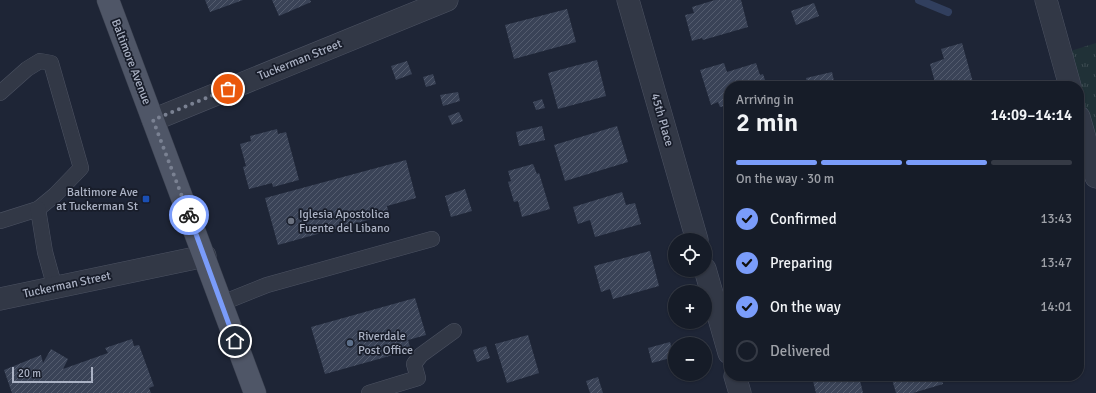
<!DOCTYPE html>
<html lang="en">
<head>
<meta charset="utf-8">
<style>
  body { margin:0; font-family:Signika,sans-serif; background:#232934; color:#f1f3f6; height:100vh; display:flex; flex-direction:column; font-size:15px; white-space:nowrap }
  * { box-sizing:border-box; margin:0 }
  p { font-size:13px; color:#9ea1a8 }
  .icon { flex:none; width:22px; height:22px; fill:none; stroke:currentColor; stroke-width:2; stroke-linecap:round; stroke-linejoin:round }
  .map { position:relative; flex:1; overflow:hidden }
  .panel { position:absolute; left:724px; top:81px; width:360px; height:300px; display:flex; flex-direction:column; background:#161c28; border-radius:16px; box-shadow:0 1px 3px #0004,0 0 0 1px #353a45 }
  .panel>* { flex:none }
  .tools { position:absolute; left:668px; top:233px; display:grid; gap:8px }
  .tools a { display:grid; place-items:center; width:44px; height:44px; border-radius:50%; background:#161c28; box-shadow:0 1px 3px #0004,0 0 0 1px #353a45; font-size:20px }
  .scale { position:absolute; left:12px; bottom:10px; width:81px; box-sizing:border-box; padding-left:4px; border:2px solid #abb2c4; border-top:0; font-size:11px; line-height:14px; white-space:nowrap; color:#abb2c4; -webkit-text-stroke:3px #181d2a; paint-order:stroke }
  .pin { position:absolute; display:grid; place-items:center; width:34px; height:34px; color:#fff; margin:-17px; border:2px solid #fff; border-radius:50%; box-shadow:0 1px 4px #0007 }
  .courier { position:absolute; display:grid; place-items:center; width:40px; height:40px; margin:-20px; border:3px solid #7a9cfa; border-radius:50%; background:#fff; color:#222; box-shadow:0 1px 5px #0007 }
  .summary em { font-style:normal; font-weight:600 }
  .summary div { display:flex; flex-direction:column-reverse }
  .summary { display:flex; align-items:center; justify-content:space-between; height:68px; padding:0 12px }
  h1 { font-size:26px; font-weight:600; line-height:30px }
  .bar { display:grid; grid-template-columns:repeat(4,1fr); gap:6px 4px; align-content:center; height:48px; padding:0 12px }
  .bar i { height:5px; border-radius:3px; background:#353a45 }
  .bar .selected { background:#7a9cfa }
  .bar p { grid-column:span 4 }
  ol { padding:0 12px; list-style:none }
  li { display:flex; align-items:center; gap:12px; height:44px }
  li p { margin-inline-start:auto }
  li .icon { padding:4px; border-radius:50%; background:#7a9cfa; color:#111; stroke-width:4 }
  li:last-child { color:#9ea1a8 }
  li i { width:22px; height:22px; border:2px solid #353a45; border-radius:50% }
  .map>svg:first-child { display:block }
</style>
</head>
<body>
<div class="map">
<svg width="1096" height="393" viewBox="0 0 1096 393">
  <defs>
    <pattern id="grass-tufts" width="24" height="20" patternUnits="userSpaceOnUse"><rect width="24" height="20" fill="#203137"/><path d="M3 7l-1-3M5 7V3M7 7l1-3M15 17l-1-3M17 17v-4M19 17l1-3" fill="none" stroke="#3e4c52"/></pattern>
    <pattern id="building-hatch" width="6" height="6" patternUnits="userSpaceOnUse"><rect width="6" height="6" fill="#3a4357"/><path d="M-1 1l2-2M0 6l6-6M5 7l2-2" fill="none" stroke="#545c6e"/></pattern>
  </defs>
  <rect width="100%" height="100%" fill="#1e2536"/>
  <!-- grass -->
  <path fill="url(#grass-tufts)" d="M1096 43V175L1079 116V86L1061 54Z"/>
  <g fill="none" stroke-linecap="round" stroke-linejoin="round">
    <!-- stream -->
    <path stroke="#313f5e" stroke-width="8" d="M919 0 948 12"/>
  </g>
  <!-- building -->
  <g fill="url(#building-hatch)">
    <path d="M205 0H243L210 12Z"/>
    <path d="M272 0H310L311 2 279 16Z"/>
    <path d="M715 0H741L748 27 703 40 702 38 692 41 685 15 694 13 692 7Z"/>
    <path d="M814 3 819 16 796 25 791 11Z"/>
    <path d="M567 9 576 42 514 59 505 25Z"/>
    <path d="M962 43 974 86H936L930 64 944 59 941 49Z"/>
    <path d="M597 60 606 96 558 109 548 73Z"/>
    <path d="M407 61 412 74 396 80 391 66Z"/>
    <path d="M724 63 727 72 756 63 760 75 763 74 767 86H729V105L720 107 718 102 711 105 700 70Z"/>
    <path d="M832 72 835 86H808L806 78Z"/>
    <path d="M433 74 436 84 426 87 423 77Z"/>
    <path d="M458 92 460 101 443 106 440 95Z"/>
    <path d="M542 99 545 108 536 110 533 102Z"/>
    <path d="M459 112 463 121 452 125 448 116Z"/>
    <path d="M542 126 545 140 519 146 516 132Z"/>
    <path d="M617 126 628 162 565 181 554 145Z"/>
    <path d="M277 129 278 134 286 132 299 180 273 187 272 183 249 189 243 167 246 166 240 144 251 141 250 136Z"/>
    <path d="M406 160 416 198 387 206 389 214 278 245 265 198Z"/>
    <path d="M533 164 537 174 539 173 550 209 522 217 518 201 514 202 508 182 511 181 508 171Z"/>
    <path d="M465 189 472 211 451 217 445 196Z"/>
    <path d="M622 192 626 205 635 203 641 224 595 237 590 220 578 224 573 207Z"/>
    <path d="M650 251 659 286 613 299 610 289 601 292 594 266Z"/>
    <path d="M415 298 426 335 408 340 411 350 325 374 311 327Z"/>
    <path d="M528 335 539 373 507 383 495 344Z"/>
    <path d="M132 339 134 346 139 345 154 386 149 388 151 393H12L4 370 41 355 43 363 51 349 68 359 63 369 108 353 105 348Z"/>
    <path d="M670 342 674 357 652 363 648 348Z"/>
    <path d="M486 346 490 358 477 362 473 350Z"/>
    <path d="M825 376H859L863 393H816L813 381 825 378Z"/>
    <path d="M891 376H941L943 384 913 393H896Z"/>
    <path d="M598 377 603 393H590L586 381Z"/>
  </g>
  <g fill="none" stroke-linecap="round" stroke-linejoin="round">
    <defs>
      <g id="lane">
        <path d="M0 93 27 69 40 61 51 63 81 168 55 195 38 209 0 221"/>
        <path d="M38 209 45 252 55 288"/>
        <path d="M222 303 267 285 432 239"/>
        <path d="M369 393 418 378 414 364 421 355 454 331"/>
      </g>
      <g id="street">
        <path d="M628 0 697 240"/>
        <path d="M1046 0 1070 86"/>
        <path d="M1079 117 1096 177"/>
        <path d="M153 120 447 0"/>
        <path d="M705 269 729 353"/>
        <path d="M0 299 205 256"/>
        <path d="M735 376 740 393"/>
      </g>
      <path id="primary" d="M108 0 255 393"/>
    </defs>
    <!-- lane casing -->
    <use href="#lane" stroke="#4c5262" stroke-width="16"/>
    <!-- street casing -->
    <use href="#street" stroke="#4c5262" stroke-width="23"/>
    <!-- primary casing -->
    <use href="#primary" stroke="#3b4150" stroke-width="23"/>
    <!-- lane -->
    <use href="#lane" stroke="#323846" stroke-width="15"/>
    <!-- street -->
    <use href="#street" stroke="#323846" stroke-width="22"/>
    <!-- primary -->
    <use href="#primary" stroke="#4f5667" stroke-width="22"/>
  </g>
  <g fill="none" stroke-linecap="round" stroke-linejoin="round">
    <!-- done -->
    <path stroke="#7a8192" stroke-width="4" stroke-dasharray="0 7.2" d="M189 215 153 120 228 89"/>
    <!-- route -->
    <path stroke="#7a9cfa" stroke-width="5" d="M189 215 235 341"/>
  </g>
  <!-- markers -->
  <rect fill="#1a4fb4" stroke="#181d2a" stroke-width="1.5" x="142" y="195" width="8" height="8" rx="2"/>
  <circle fill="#6b7280" stroke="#181d2a" stroke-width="1.5" cx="291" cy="221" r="4"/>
  <circle fill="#5c6f8a" stroke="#181d2a" stroke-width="1.5" cx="350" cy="343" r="4"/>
  <g text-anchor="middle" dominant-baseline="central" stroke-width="3.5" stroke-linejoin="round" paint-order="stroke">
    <!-- street labels -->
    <g font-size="12" fill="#abb2c4" stroke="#181d2a">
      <text transform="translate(300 60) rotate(-22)">Tuckerman Street</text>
      <text transform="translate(131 62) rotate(69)">Baltimore Avenue</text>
      <text transform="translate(662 120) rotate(74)">45th Place</text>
      <text transform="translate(67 285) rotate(-12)">Tuckerman Street</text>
    </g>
    <!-- poi labels -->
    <g font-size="12" fill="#abb2c4" stroke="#181d2a" text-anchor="start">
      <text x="138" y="192" text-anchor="end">Baltimore Ave<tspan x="138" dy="14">at Tuckerman St</tspan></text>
      <text x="299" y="214">Iglesia Apostolica<tspan x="299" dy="14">Fuente del Libano</tspan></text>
      <text x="358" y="336">Riverdale<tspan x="358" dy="14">Post Office</tspan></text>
    </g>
  </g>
</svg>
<div class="tools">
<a><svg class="icon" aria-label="locate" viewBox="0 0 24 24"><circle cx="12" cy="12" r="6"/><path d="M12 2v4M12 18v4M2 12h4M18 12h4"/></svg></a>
<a>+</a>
<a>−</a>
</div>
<div class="scale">20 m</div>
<div class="pin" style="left:228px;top:89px;background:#ea580c"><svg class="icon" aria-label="bag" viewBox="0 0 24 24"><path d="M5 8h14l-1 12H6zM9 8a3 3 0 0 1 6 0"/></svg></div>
<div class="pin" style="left:235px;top:341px;background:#1f2937"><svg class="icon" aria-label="home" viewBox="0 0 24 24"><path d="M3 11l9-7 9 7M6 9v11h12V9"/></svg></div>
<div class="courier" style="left:189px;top:215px"><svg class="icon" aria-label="bike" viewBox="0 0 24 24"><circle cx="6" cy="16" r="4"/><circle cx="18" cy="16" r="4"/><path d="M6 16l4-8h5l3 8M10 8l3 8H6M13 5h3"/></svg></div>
<section class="panel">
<div class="summary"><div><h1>2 min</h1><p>Arriving in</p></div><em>14:09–14:14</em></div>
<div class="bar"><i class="selected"></i><i class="selected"></i><i class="selected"></i><i></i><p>On the way · 30 m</p></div>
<ol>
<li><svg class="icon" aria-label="check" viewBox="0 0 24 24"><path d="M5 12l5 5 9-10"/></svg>Confirmed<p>13:43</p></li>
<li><svg class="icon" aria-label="check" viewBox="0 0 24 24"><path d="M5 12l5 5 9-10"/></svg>Preparing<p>13:47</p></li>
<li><svg class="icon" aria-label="check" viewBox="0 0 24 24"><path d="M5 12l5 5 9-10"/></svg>On the way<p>14:01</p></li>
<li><i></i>Delivered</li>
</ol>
</section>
</div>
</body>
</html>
